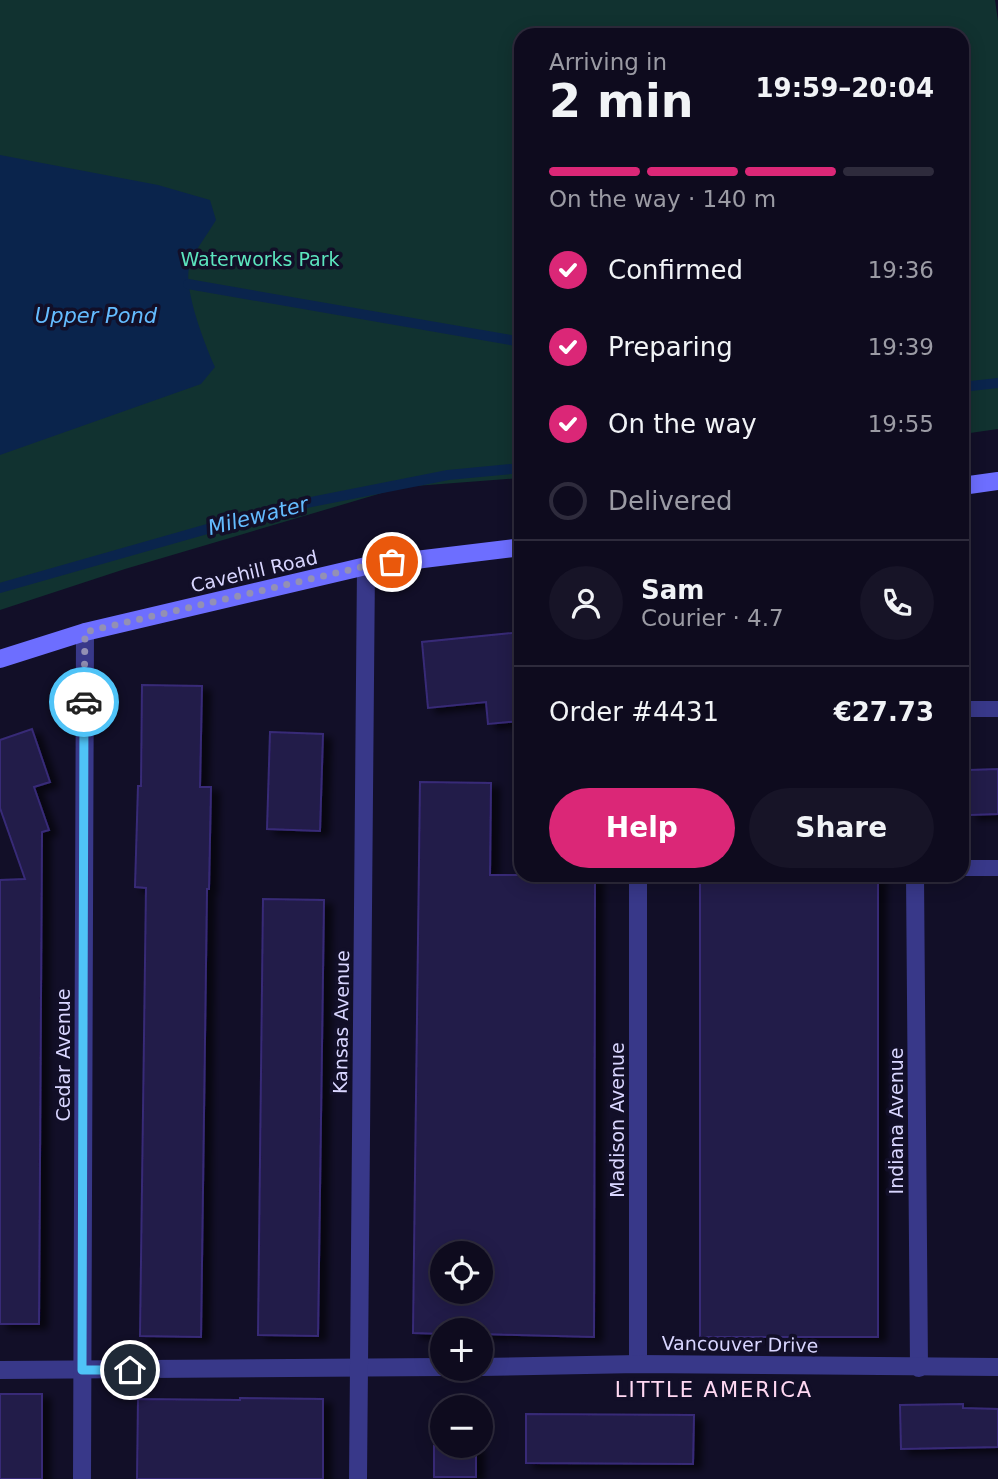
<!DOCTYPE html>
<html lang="en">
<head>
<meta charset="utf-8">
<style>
  body { margin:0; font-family:"DejaVu Sans",sans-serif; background:#171427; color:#f1f3f6; height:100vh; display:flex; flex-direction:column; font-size:26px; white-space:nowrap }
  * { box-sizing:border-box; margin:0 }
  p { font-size:23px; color:#9b9ba4 }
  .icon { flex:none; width:38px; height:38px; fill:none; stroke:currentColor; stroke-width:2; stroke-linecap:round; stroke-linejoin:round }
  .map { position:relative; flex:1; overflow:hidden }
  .details { position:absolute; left:514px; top:28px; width:455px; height:854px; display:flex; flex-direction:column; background:#0e0b1e; border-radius:21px; box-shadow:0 4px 18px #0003,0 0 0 2px #2e2b3c }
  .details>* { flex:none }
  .buttons { position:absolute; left:430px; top:1241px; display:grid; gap:14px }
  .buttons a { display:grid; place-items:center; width:63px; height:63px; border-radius:50%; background:#0e0b1e; box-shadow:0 4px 18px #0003,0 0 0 2px #2e2b3c; font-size:35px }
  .pin { position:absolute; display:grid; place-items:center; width:60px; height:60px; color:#fff; margin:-30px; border:4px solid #fff; border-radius:50%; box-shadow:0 2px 7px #0007 }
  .courier { position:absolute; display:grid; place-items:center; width:70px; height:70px; margin:-35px; border:5px solid #4fc3f7; border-radius:50%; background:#fff; color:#222; box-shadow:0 2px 9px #0007 }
  .summary em { font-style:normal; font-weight:700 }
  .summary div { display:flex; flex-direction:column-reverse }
  .summary { display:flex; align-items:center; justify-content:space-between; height:119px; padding:0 35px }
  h1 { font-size:46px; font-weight:700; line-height:52px }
  .bar { display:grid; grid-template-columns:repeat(4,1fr); gap:10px 7px; align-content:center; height:84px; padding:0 35px }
  .bar i { height:9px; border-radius:5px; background:#2e2b3c }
  .bar .current { background:#db2777 }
  .bar p { grid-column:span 4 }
  .line { display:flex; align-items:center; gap:18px; padding:0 35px; border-top:2px solid #2e2b3c }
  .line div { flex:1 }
  .round { display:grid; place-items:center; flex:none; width:74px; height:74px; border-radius:37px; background:#171427 }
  ol { padding:0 35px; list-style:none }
  li { display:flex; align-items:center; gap:21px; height:77px }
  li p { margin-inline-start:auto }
  li .icon { padding:7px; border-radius:50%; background:#db2777; color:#fff; stroke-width:4 }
  li:last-child { color:#9b9ba4 }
  li i { width:38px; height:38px; border:4px solid #2e2b3c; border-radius:50% }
  .primary-button { display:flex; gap:14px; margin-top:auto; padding:14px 35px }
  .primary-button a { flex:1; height:80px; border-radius:42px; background:#db2777; color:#fff; font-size:28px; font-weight:700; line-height:80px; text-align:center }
  .primary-button a+a { background:#171427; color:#f1f3f6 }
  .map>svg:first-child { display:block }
</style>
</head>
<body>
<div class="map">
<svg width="998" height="1479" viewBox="0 0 998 1479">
  <defs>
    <filter id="shadow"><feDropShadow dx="8" dy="4.5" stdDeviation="3.5" flood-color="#0009"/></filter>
  </defs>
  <rect width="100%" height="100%" fill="#120f28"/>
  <!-- green -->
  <path fill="#113230" d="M0 0H995L998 21V429L963 434 962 35H522L521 478 402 487 125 569 0 610Z"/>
  <!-- water -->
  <path fill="#0a244c" d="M0 155 158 185 210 200 216 220C208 234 193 252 189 268 184 291 205 345 215 367L201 384 0 455Z"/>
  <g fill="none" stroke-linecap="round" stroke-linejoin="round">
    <!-- stream -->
    <g stroke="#0a244c" stroke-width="10">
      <path d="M188 284 522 342"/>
      <path d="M962 387 998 383"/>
      <path d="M0 588 281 508 448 475 522 468"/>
    </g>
  </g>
  <!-- building -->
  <g fill="#221a4a" stroke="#372b77" stroke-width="2" fill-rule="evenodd" filter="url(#shadow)">
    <path d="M522 632V676H516L520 721 488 724 486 702 428 708 422 642Z"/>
    <path d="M142 685 202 686 200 787H211L209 889H207L201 1337 140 1336 146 888 135 887 138 786H141Z"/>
    <path d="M32 729 50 782 34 787 49 830 42 832 39 1324H0V880L25 879 0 808V740Z"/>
    <path d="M270 732 323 734 320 831 267 829Z"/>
    <path d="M998 769V814L970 815 969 770Z"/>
    <path d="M420 782 491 783 490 875H595L594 1337 481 1334V1330H443V1334L413 1333ZM443 1253H481V1292H443Z"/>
    <rect x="700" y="875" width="178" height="462"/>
    <path d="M263 899 324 900 318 1336 258 1335Z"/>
    <rect x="0" y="1394" width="42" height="85"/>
    <path d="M240 1398 323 1399V1479H137L138 1399 240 1400Z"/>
    <path d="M963 1404V1408L998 1409V1447L901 1449 900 1405Z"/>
    <path d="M526 1414 694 1415 693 1464 526 1463Z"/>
    <rect x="434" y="1446" width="42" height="31"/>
  </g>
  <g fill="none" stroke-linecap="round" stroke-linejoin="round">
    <!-- lane -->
    <g stroke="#383889" stroke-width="16">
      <path d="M962 709H998"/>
      <path d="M962 868H998"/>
    </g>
    <!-- street -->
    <g stroke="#383889" stroke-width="18">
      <path d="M638 875V1364"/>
      <path d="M915 875 919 1368"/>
      <path d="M481 1367 638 1364 998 1367"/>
      <path d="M0 1370 443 1367"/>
      <path d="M82 1479 85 632"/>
      <path d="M358 1479 366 566"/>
    </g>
    <!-- secondary -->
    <g stroke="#6d6eff" stroke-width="18">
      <path d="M962 486 998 481"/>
      <path d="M0 659 85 632 366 566 522 547"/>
    </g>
  </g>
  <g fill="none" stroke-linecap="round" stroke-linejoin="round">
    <!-- done -->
    <path stroke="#9390b4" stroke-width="7" stroke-dasharray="0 12.6" d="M84 702 85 632 366 566 392 562"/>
    <!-- route -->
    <path stroke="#4fc3f7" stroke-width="9" d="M84 702 82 1370H130"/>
  </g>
  <g text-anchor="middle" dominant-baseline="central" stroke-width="7" stroke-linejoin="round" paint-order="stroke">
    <!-- park labels -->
    <g font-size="19" fill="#5ce5be" stroke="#120f28">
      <text x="260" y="259">Waterworks Park</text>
    </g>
    <!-- street labels -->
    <g font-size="19" fill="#d9d6ff" stroke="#120f28">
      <text transform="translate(254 571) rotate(-13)">Cavehill Road</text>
      <text transform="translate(341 1022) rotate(-89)">Kansas Avenue</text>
      <text transform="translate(63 1055) rotate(-90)">Cedar Avenue</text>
      <text transform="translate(617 1120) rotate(-90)">Madison Avenue</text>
      <text transform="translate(896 1121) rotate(-90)">Indiana Avenue</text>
      <text transform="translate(740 1344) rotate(1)">Vancouver Drive</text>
    </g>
    <!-- water labels -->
    <g font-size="21" font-style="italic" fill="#64bcff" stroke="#120f28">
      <text x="96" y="316">Upper Pond</text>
      <text transform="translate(258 516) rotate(-14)">Milewater</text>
    </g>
    <!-- neighbourhood labels -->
    <g font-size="21" letter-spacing="2" fill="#ffd8f2" stroke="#120f28">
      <text x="714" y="1390">LITTLE AMERICA</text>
    </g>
  </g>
</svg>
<div class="buttons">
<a><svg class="icon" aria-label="locate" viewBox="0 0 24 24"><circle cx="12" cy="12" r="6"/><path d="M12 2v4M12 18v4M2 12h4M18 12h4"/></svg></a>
<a>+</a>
<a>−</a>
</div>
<div class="pin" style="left:392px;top:562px;background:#ea580c"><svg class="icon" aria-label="bag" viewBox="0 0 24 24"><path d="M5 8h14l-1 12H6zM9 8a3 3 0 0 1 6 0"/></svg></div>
<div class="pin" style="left:130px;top:1370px;background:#1f2937"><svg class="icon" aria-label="home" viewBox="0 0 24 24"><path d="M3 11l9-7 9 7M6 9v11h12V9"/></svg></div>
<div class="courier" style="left:84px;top:702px"><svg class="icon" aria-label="car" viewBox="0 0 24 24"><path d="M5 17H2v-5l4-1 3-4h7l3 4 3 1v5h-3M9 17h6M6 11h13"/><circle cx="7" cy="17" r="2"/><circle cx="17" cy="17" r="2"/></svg></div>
<section class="details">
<div class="summary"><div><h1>2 min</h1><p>Arriving in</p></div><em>19:59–20:04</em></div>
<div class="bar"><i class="current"></i><i class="current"></i><i class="current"></i><i></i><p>On the way · 140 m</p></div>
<ol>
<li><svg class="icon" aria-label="check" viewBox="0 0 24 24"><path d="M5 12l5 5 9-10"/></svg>Confirmed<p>19:36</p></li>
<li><svg class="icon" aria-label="check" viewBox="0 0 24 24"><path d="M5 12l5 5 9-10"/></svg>Preparing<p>19:39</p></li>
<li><svg class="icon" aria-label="check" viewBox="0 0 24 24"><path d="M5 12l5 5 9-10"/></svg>On the way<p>19:55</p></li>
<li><i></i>Delivered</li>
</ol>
<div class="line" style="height:126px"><a class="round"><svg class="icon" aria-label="person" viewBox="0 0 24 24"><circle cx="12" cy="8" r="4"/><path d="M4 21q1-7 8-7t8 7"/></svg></a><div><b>Sam</b><p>Courier · 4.7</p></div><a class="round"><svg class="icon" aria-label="phone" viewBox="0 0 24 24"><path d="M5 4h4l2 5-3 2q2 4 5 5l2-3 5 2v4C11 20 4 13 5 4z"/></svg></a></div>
<div class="line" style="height:91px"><div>Order #4431</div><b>€27.73</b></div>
<div class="primary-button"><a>Help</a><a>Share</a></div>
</section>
</div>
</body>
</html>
